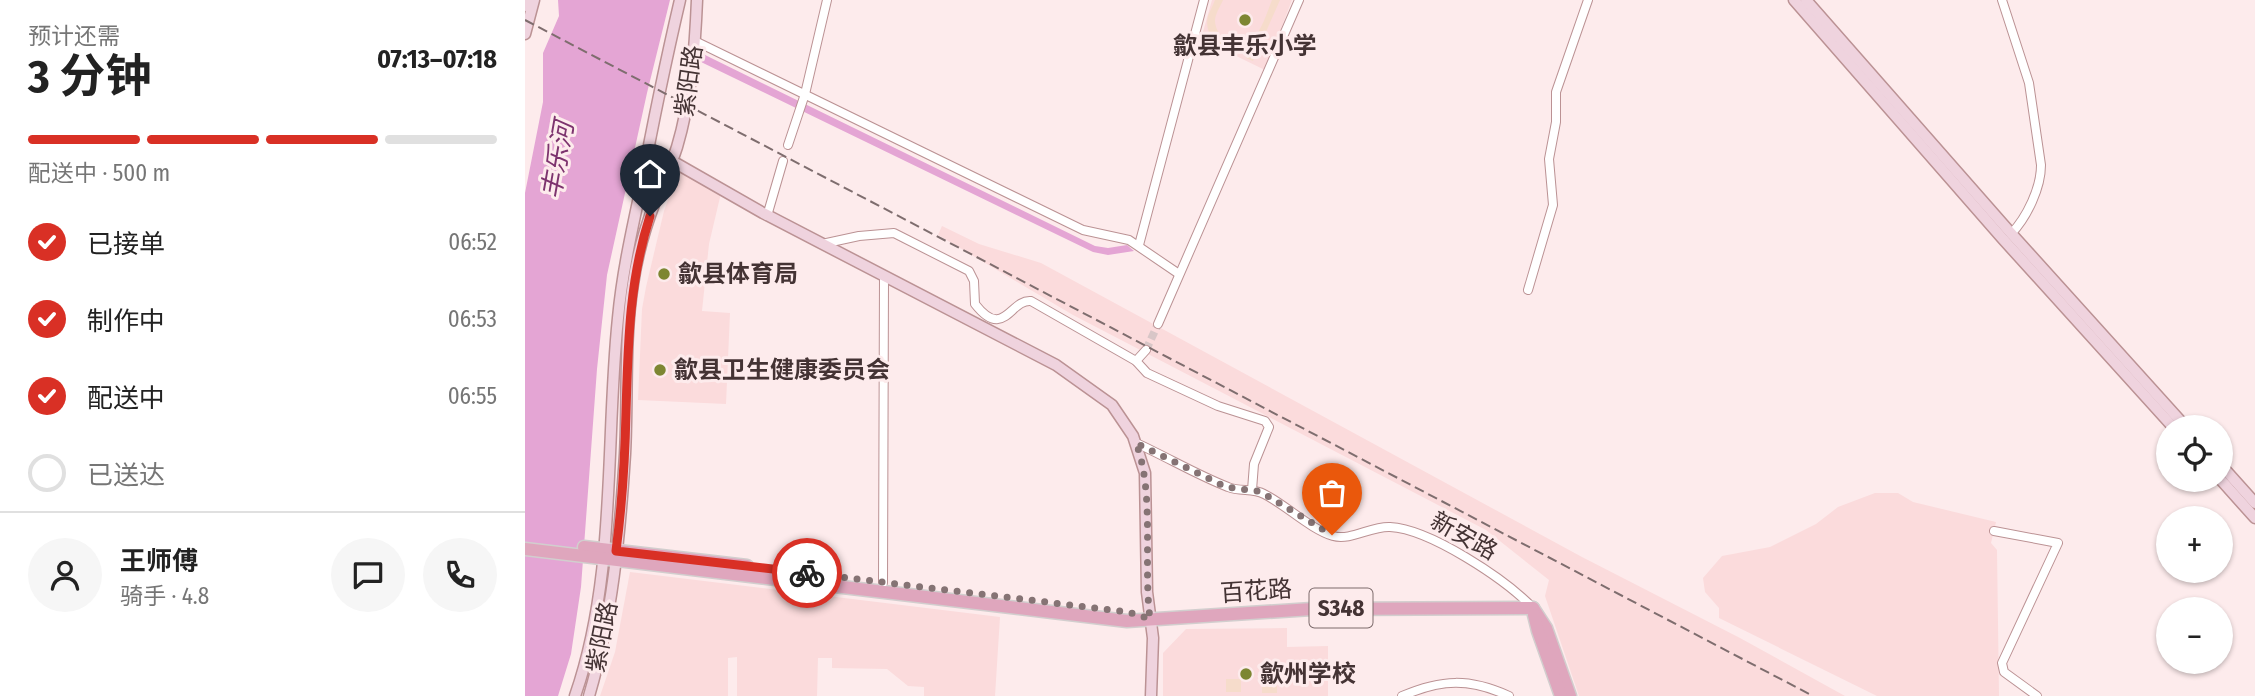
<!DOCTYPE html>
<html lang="zh">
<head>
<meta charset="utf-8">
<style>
  body { margin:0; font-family:"Fira Sans Condensed","Noto Sans SC",sans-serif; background:#f6f6f6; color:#222; height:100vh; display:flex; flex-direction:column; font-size:26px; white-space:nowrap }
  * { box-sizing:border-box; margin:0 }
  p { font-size:23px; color:#767676 }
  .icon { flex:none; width:38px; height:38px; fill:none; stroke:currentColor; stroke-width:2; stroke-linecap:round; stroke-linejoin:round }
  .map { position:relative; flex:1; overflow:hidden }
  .panel { display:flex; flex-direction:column; background:#fff; width:525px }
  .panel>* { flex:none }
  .fabs { position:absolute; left:1631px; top:415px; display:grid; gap:14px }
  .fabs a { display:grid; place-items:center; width:77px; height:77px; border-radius:50%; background:#fff; box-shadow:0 2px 5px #0004; font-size:35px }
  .pin { position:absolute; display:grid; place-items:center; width:60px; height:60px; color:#fff; margin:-72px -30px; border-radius:50% 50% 50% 0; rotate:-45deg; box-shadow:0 0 7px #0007 }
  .pin .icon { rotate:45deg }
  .courier { position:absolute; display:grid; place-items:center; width:70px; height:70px; margin:-35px; border:5px solid #d93025; border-radius:50%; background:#fff; color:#222; box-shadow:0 2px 9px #0007 }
  .summary em { font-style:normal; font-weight:700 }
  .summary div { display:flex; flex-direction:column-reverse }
  .summary { display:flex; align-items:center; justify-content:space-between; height:119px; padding:0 28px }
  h1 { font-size:46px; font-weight:700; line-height:52px }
  .bar { display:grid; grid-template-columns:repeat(4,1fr); gap:10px 7px; align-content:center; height:84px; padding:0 28px }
  .bar i { height:9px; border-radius:5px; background:#e0e0e0 }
  .bar .on { background:#d93025 }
  .bar p { grid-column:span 4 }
  .line { display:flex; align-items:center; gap:18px; padding:0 28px; border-top:2px solid #e0e0e0 }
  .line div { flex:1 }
  .round { display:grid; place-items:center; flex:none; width:74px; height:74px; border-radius:37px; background:#f6f6f6 }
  ol { padding:0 28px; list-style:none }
  li { display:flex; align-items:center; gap:21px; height:77px }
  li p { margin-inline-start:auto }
  li .icon { padding:7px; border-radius:50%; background:#d93025; color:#fff; stroke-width:4 }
  li:last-child { color:#767676 }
  li i { width:38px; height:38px; border:4px solid #e0e0e0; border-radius:50% }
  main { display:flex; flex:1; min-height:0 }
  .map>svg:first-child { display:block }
</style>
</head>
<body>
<main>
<section class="panel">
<div class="summary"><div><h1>3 分钟</h1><p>预计还需</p></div><em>07:13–07:18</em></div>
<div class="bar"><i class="on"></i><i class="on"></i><i class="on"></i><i></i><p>配送中 · 500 m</p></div>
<ol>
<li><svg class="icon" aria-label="check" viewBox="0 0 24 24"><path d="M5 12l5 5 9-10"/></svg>已接单<p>06:52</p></li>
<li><svg class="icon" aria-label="check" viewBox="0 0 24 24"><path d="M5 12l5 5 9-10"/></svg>制作中<p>06:53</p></li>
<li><svg class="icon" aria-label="check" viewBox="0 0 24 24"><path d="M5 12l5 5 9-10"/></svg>配送中<p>06:55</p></li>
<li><i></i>已送达</li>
</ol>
<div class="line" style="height:126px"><a class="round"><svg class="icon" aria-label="person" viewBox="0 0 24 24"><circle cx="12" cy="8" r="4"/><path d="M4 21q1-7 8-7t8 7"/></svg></a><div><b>王师傅</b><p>骑手 · 4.8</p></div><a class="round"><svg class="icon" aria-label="chat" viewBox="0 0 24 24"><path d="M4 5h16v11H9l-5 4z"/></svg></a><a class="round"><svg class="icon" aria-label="phone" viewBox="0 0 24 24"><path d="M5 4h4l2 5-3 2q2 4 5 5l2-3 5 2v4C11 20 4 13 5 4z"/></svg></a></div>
</section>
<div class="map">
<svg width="1730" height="696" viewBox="0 0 1730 696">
  <rect width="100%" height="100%" fill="#fdebec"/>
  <!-- built -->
  <g fill="#fbdbdc">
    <path d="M687 0H767L740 70 676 39Z"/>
    <path d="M153 172 159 173 196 193 184 244 177 311 205 313 201 404 113 400 117 309 121 287 139 211Z"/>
    <path d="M417 226 454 244 516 263 1057 557 1215 638 1320 696H1054L1020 596 1024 580 961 530 548 315 413 235Z"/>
    <path d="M1350 493H1373L1388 502 1471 522 1466 543 1472 550 1474 696H1352L1194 618V608L1180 592 1178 578 1197 556 1245 547 1291 524 1313 507Z"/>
    <path d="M105 572 475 617 470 696H399V687L383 686 362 669 307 668V658H293L292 696H212V657L203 658V696H75L90 652Z"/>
    <path d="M762 628V647L803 646V696H638V653L661 629Z"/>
  </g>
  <!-- green -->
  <g fill="#f6dccb">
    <path d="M690 0H698C695 7 690 14 690 21 691 39 712 51 727 39 737 31 742 12 747 0H755L728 61 721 58 724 51C704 55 677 40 683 16 685 11 688 5 690 0Z"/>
    <rect x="701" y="679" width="15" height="13"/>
    <rect x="737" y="679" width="15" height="14"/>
  </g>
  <!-- water -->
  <g fill="#e4a5d4">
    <path d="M33 0H145L122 93 82 275 72 369 56 587 46 654 33 696H0V193L18 102V53L34 16Z"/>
    <path d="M178 54 570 246 583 248 602 245 609 251 583 255 568 252 176 62Z"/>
  </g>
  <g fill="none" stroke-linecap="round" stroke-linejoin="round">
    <!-- street-tunnel -->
    <path stroke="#d8c6c7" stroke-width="8" stroke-dasharray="8 4" stroke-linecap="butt" d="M621 350 633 324"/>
    <defs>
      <g id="street">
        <path d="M1477 0 1504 83 1516 165C1516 188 1502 217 1486 234"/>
        <path d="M170 41 558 230 604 240 654 274"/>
        <path d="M263 145 280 94 302 0"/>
        <path d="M242 216 258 161"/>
        <path d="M297 244 334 236 369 233 444 271 449 281 450 304C479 341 485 299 506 301L611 361 622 373 693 406 740 421 744 427 729 464 727 490"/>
        <path d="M614 245 679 0"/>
        <path d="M1003 290 1028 205 1024 159 1031 122V92L1063 0"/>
        <path d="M633 324 774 0"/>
        <path d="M611 361 621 350"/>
        <path d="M611 443C642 457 672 475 703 487 715 492 728 488 739 494 761 505 785 529 808 536 826 541 846 526 865 527 905 529 980 579 1008 608"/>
        <path d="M1469 531 1533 543 1477 663 1479 672 1512 696"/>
        <path d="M358 583 359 276"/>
        <path d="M877 696C917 679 944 678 984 696"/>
      </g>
      <g id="secondary">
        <path d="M1269 0 1477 238 1648 427"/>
        <path d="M1281 0 1484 231 1661 427"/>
        <path d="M0 6 1 0"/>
        <path d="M0 34 9 0"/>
        <path d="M147 161 238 213 531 365 587 405 608 436 620 473 622 592 628 638 626 696"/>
        <path d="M1696 465 1730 503"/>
        <path d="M1696 480 1730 518"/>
        <path d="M50 696C92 575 80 443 93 318 97 275 106 234 115 192 127 128 140 64 155 0"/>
        <path d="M64 696C87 618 95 535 100 454 103 398 99 340 108 284 112 256 120 228 130 202 137 184 146 166 152 147 166 100 170 49 172 0"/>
      </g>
      <g id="primary">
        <path d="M59 547 222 566"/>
        <path d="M0 549 602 621 787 609 1008 608"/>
        <path d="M1008 608 1021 628 1045 696"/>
        <path d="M1009 615 1013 631 1036 696"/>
      </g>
    </defs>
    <!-- street casing -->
    <use href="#street" stroke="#bb9294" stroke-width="10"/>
    <!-- secondary casing -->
    <use href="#secondary" stroke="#bb9294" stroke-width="13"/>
    <!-- primary casing -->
    <use href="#primary" stroke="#d2cece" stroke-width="15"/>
    <!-- street -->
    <use href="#street" stroke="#fff" stroke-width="8"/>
    <!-- secondary -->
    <use href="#secondary" stroke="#efd3de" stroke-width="10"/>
    <!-- primary -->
    <use href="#primary" stroke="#dfa6bd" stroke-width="12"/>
    <!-- rail -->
    <path stroke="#7e6d6e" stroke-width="2" stroke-dasharray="10 5" stroke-linecap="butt" d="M0 20 1288 696"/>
  </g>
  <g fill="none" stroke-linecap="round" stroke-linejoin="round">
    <!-- done -->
    <path stroke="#857374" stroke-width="7" stroke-dasharray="0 12.6" d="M282 573 603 612 625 619C618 564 630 492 611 443L701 487 732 491 741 495 807 535"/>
    <!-- route -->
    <path stroke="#d93025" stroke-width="9" d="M125 216C104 281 103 345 101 412 100 458 97 505 91 551L282 573"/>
  </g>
  <!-- markers -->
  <g fill="#7d8632" stroke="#fdebec" stroke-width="2.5">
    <circle cx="720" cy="20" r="7"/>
    <circle cx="139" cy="274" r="7"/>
    <circle cx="135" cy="370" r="7"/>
    <circle cx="721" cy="674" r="7"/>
  </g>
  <g text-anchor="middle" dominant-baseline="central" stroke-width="6" stroke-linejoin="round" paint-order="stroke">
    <!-- shield labels -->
    <rect fill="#fdebec" stroke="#7c6a6b" stroke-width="2" x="784.5" y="588.5" width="63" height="39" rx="5"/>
    <g font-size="23" font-weight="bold" fill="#443334">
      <text x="816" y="608">S348</text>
    </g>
    <!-- poi labels -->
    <g font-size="24" font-weight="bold" fill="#443334" stroke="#fdebec" text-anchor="start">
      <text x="720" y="46" text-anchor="middle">歙县丰乐小学</text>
      <text x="153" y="274">歙县体育局</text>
      <text x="149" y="370">歙县卫生健康委员会</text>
      <text x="735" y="674">歙州学校</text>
    </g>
    <!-- street labels -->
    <g font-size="24" fill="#443334" stroke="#fdebec">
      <text transform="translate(164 81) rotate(-82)">紫阳路</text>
      <text transform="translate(939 536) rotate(29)">新安路</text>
      <text transform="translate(731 591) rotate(-4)">百花路</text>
      <text transform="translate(77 637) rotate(-79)">紫阳路</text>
    </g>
    <!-- water labels -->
    <g font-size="26" font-style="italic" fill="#7d336e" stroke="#fdebec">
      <text transform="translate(33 160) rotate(-80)">丰乐河</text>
    </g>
  </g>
</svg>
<div class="fabs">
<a><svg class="icon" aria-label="locate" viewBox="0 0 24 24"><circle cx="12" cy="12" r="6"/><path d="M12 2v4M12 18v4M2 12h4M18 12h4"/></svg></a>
<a>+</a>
<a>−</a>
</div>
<div class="pin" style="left:807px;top:535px;background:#ea580c"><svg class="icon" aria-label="bag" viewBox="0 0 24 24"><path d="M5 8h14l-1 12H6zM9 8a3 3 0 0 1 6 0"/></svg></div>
<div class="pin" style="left:125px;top:216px;background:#1f2937"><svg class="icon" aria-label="home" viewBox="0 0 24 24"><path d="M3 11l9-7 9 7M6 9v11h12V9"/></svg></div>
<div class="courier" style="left:282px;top:573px"><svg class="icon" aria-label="bike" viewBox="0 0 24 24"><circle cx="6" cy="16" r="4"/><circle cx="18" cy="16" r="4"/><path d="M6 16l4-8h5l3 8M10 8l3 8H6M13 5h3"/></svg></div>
</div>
</main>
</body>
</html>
